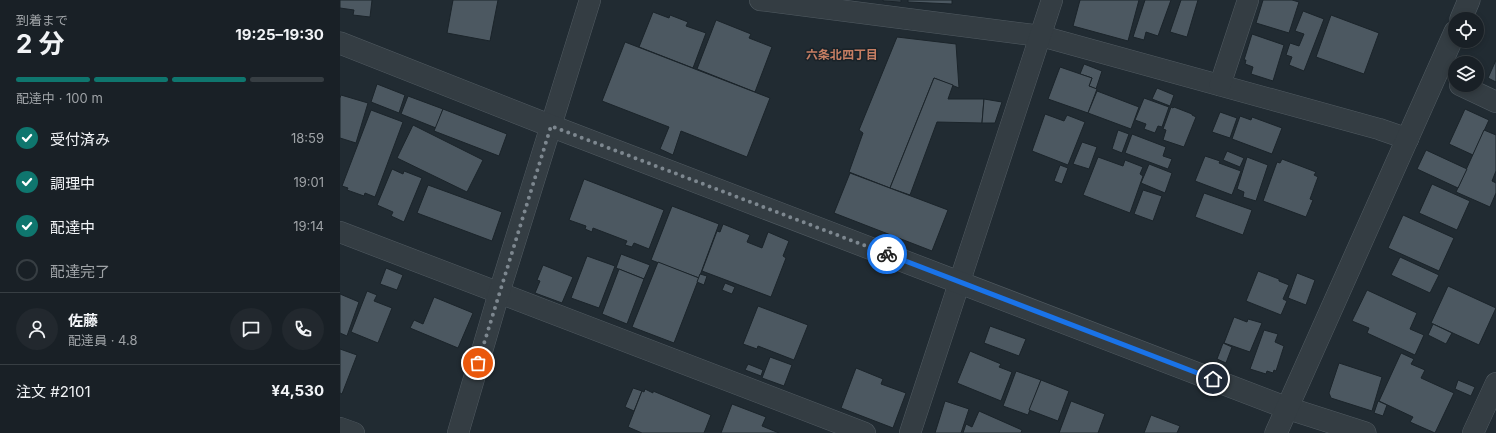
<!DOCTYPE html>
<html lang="ja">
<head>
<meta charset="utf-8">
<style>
  body { margin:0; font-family:Inter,"Noto Sans JP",sans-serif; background:#22282e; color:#f1f3f6; height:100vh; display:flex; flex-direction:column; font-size:15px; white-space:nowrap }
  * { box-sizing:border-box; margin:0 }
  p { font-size:13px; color:#9fa3a7 }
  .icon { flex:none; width:22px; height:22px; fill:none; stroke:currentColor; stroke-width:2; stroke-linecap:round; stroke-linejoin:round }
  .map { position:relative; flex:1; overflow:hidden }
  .panel { display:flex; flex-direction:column; background:#192026; width:340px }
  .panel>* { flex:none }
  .fabs { position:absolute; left:1108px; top:12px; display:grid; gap:8px }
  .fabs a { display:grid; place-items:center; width:36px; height:36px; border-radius:50%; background:#192026; box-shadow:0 2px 6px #0003,0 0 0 1px #373e43; font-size:20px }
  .pin { position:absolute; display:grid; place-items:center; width:34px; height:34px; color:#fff; margin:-17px; border:2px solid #fff; border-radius:50%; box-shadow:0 1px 4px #0007 }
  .courier { position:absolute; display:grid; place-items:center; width:40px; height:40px; margin:-20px; border:3px solid #1a73e8; border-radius:50%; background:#fff; color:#222; box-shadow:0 1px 5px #0007 }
  .head em { font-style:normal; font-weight:700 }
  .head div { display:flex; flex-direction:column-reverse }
  .head { display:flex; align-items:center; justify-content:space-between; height:68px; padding:0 16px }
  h1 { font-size:26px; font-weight:700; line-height:30px }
  .bar { display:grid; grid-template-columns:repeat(4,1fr); gap:6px 4px; align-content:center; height:48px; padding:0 16px }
  .bar i { height:5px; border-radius:3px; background:#373e43 }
  .bar .current { background:#0f766e }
  .bar p { grid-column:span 4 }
  .line { display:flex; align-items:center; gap:10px; padding:0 16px; border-top:1px solid #373e43 }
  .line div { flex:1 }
  .round { display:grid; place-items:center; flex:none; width:42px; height:42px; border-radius:21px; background:#22282e }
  ol { padding:0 16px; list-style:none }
  li { display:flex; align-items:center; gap:12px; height:44px }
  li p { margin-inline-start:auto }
  li .icon { padding:4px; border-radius:50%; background:#0f766e; color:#fff; stroke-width:4 }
  li:last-child { color:#9fa3a7 }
  li i { width:22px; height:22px; border:2px solid #373e43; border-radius:50% }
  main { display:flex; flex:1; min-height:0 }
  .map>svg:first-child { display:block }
</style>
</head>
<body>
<main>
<section class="panel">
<div class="head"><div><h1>2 分</h1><p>到着まで</p></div><em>19:25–19:30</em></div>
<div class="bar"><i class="current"></i><i class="current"></i><i class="current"></i><i></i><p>配達中 · 100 m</p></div>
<ol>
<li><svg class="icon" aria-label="check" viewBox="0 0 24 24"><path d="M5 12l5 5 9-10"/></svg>受付済み<p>18:59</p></li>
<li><svg class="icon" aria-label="check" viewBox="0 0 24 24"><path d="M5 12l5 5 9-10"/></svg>調理中<p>19:01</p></li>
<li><svg class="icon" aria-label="check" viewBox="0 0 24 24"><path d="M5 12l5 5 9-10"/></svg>配達中<p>19:14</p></li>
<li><i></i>配達完了</li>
</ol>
<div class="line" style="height:72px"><a class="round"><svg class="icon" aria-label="person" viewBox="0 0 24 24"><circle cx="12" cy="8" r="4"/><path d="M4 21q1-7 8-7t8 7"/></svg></a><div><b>佐藤</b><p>配達員 · 4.8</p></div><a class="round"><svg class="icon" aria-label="chat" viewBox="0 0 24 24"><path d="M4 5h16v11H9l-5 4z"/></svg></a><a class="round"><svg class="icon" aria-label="phone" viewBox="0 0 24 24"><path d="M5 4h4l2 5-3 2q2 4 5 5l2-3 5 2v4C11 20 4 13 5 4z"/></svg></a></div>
<div class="line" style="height:52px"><div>注文 #2101</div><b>¥4,530</b></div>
</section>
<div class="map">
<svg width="1156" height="433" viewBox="0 0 1156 433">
  <rect width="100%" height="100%" fill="#212b32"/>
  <!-- building -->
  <g fill="#4c5861" stroke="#1b242a">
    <path d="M0 0H32L30 17 13 15 14 10 0 8Z"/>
    <path d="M113 0H158L150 41 107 33Z"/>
    <path d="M543 0H561V2L543 1Z"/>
    <path d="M568 0H612V4L568 2Z"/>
    <path d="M740 0H799L788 41 733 26Z"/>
    <path d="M805 0H831L818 36 806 32 804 40 793 37Z"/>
    <path d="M841 0H858L847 37 830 32Z"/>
    <path d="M923 0H952L959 2 949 33 916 23Z"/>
    <path d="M963 11 984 19 964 71 949 65 952 57 946 55 950 43 959 46 964 34 955 31Z"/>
    <path d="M313 12 329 18 330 15 348 22 346 26 366 33 353 68 299 47Z"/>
    <path d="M991 15 1039 33 1024 74 976 57Z"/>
    <path d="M376 20 411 34 409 38 432 47 415 92 357 69Z"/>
    <path d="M912 34 944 45 933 81 911 74 913 67 905 64 906 60H904Z"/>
    <path d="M557 37 616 44 619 88 594 78 550 188 509 172 523 133 519 130Z"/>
    <path d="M285 42 430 98 407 157 341 131 333 155 320 149 329 127 262 101Z"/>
    <path d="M1156 60V82L1148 78Z"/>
    <path d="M744 64 762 71 756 89 749 86 752 78 740 74Z"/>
    <path d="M720 67 752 78 749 86 757 89 748 113 708 99Z"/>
    <path d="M594 78 613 85 608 99H644L642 123 597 122 570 195 550 188Z"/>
    <path d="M37 84 65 95 59 113 31 102Z"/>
    <path d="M817 88 834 95 830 106 812 99Z"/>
    <path d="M757 91 799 107 791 129 748 113Z"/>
    <path d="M1 95 28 103 16 143 0 138V98Z"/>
    <path d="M68 96 103 109 96 128 61 114Z"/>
    <path d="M804 98 829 107 822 127 818 126 815 133 804 129 806 124 795 120Z"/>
    <path d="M644 99 662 102 655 123H642Z"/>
    <path d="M831 107 833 108 834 107 852 114V115L856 117 844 147 823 140 826 130 823 129Z"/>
    <path d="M103 109 167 134 159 156 94 131Z"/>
    <path d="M1125 109 1149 120 1133 155 1109 144Z"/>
    <path d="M31 110 63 122 35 197 25 193 24 196 7 190 8 188 2 186Z"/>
    <path d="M880 112 897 118 890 138 872 132Z"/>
    <path d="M705 114 724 121 727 115 745 122 728 165 692 151Z"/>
    <path d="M900 116 911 120 912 117 942 128 932 154 892 139Z"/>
    <path d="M73 125 143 160 127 192 57 158Z"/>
    <path d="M778 130 789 134 782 153 772 149Z"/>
    <path d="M1144 130 1156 135V171L1152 181 1156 183V193L1150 207 1116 192Z"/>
    <path d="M792 134 826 147 823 156 832 159 828 169 785 153Z"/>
    <path d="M742 142 757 147 749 169 733 164Z"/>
    <path d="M1086 150 1127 169 1118 188 1077 169Z"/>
    <path d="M887 151 904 158 900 167 883 160Z"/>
    <path d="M865 156 880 161 879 163 901 171 892 195 855 181Z"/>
    <path d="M758 157 783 166 785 160 803 167 800 174 803 176 790 213 743 195Z"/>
    <path d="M907 157 928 165 916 201 903 197 904 192 897 189Z"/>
    <path d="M942 159 976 172 974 175 978 177 970 199 973 200 966 217 923 201 937 162 940 163Z"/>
    <path d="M809 164 832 173 825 193 801 183Z"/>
    <path d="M720 165 728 168 722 184 714 181Z"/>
    <path d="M52 169 63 174 64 171 82 178 64 222 51 216 53 212 37 205Z"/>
    <path d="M510 173 608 210 592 251 494 213Z"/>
    <path d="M244 179 324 210 309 249 294 243 292 247 285 245 287 241 253 228 252 232 245 229 246 226 229 220Z"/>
    <path d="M1092 184 1130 201 1117 230 1079 213Z"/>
    <path d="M88 185 162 212 152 241 77 213Z"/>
    <path d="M803 190 822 196 813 221 794 214Z"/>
    <path d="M864 193 912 210 903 235 855 217Z"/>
    <path d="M332 206 379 224 359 278 311 260Z"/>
    <path d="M1063 215 1114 238 1099 271 1048 248Z"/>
    <path d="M383 224 410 235 407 242 422 248 428 232 449 241 443 256 446 258 431 297 362 271 377 231 380 232Z"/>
    <path d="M281 254 310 265 304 279 276 268Z"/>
    <path d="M247 256 275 266 259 308 231 298Z"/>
    <path d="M1060 257 1099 275 1090 293 1051 275Z"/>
    <path d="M318 262 359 278 334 343 292 327Z"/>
    <path d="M203 265 233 277 222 303 195 293 200 281 197 280Z"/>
    <path d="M46 268 63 275 57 290 40 284Z"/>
    <path d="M279 269 304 279 287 324 262 314Z"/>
    <path d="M918 271 939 279V281L949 285 943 299 947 301 941 315 906 301Z"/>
    <path d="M957 273 975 280 966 305 948 298Z"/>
    <path d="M360 274 367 276 364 285 357 282Z"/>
    <path d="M385 283 395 287 392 294 382 290Z"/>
    <path d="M1108 286 1156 308 1139 345 1091 323Z"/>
    <path d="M1027 290 1077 313 1070 329 1084 335 1075 355 1027 333 1029 328 1012 321Z"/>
    <path d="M27 291 37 295 34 301 52 308 38 343 11 332Z"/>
    <path d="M0 294 19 302 7 336 0 333Z"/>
    <path d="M94 297 133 313 118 348 70 328 74 320 83 324Z"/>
    <path d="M418 306 468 325 454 360 418 346 417 349 403 344Z"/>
    <path d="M894 317 907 322 908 319 922 323 910 352 884 343Z"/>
    <path d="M1093 324 1112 333 1106 344 1088 335Z"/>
    <path d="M650 326 686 339 679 356 644 343Z"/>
    <path d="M924 330 938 334 935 342 944 346 936 371 934 370 933 373 927 371 926 374 910 369Z"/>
    <path d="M883 343 892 347 886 363 877 359Z"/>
    <path d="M0 349 17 355 2 394 0 393Z"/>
    <path d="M630 351 661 364 659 367 672 372 661 401 617 383Z"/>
    <path d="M1061 353 1074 359 1071 364 1085 370 1081 378 1114 393 1095 433 1070 422 1073 417 1039 401Z"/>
    <path d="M430 357 452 365 444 386 422 378Z"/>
    <path d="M999 363 1042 377 1032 411 991 398 989 393Z"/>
    <path d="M408 364 423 370 421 376 405 370Z"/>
    <path d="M516 368 543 379 541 384 566 393 553 428 501 408Z"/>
    <path d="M676 371 701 380 688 415 663 406Z"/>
    <path d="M701 380 729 391 718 421 689 410Z"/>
    <path d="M1118 380 1135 387 1131 396 1115 389Z"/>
    <path d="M293 388 302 391 294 411 285 407Z"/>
    <path d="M305 389 313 393V391L371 415 364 433H302L288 427 302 391 304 392Z"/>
    <path d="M605 401 629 409 621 433H595Z"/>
    <path d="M731 401 765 414 758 433H719Z"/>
    <path d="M1038 401 1047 405 1043 416 1034 413Z"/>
    <path d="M392 404 426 417 422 426 439 433H381Z"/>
    <path d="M639 411 682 430 681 433H623L626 424 632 427Z"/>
    <path d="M811 415 840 426 837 433H804Z"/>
  </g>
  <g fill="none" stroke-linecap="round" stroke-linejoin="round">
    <defs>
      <g id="minor">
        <path d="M420 0 701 36 1039 129 1068 139"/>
        <path d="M880 85 908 0"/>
        <path d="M1120 85 1156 102"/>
        <path d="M0 232 525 433"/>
        <path d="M0 428 14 433"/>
        <path d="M118 433 159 293 250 0"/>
        <path d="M570 433 712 0"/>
        <path d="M1133 433 1156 383"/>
      </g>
      <g id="tertiary">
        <path d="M1121 19 1129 0"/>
        <path d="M0 43 211 126 947 408 1025 433"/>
        <path d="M936 433 1115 32"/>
      </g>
    </defs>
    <!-- minor casing -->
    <use href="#minor" stroke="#515b62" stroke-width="22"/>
    <!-- tertiary casing -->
    <use href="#tertiary" stroke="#515b62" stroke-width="23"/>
    <!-- minor -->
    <use href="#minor" stroke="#343d43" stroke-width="21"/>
    <!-- tertiary -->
    <use href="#tertiary" stroke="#343d43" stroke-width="22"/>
  </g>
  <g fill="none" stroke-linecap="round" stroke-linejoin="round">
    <!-- done -->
    <path stroke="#7d878f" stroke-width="4" stroke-dasharray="0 7.2" d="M138 363 211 126 547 254"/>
    <!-- route -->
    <path stroke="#1a73e8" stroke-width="5" d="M547 254 873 379"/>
  </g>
  <g text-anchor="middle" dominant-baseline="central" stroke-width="3" stroke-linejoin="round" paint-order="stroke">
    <!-- neighbourhood labels -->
    <g font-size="12" font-weight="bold" fill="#c67e63" stroke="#192228">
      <text x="502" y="54">六条北四丁目</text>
    </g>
  </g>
</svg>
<div class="fabs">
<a><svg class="icon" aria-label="locate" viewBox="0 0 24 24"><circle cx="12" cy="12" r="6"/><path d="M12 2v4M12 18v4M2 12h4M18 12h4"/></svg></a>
<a><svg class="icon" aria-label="layers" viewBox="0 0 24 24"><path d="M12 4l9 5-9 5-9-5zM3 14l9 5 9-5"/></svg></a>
</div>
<div class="pin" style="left:138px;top:363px;background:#ea580c"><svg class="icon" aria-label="bag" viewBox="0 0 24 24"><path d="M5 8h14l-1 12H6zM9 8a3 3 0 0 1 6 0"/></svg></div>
<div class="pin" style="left:873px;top:379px;background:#1f2937"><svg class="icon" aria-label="home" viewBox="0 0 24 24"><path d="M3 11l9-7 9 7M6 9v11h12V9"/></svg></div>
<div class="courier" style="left:547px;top:254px"><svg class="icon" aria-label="bike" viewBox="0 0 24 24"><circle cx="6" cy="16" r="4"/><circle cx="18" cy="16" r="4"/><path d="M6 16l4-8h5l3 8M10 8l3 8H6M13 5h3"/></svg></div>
</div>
</main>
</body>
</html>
